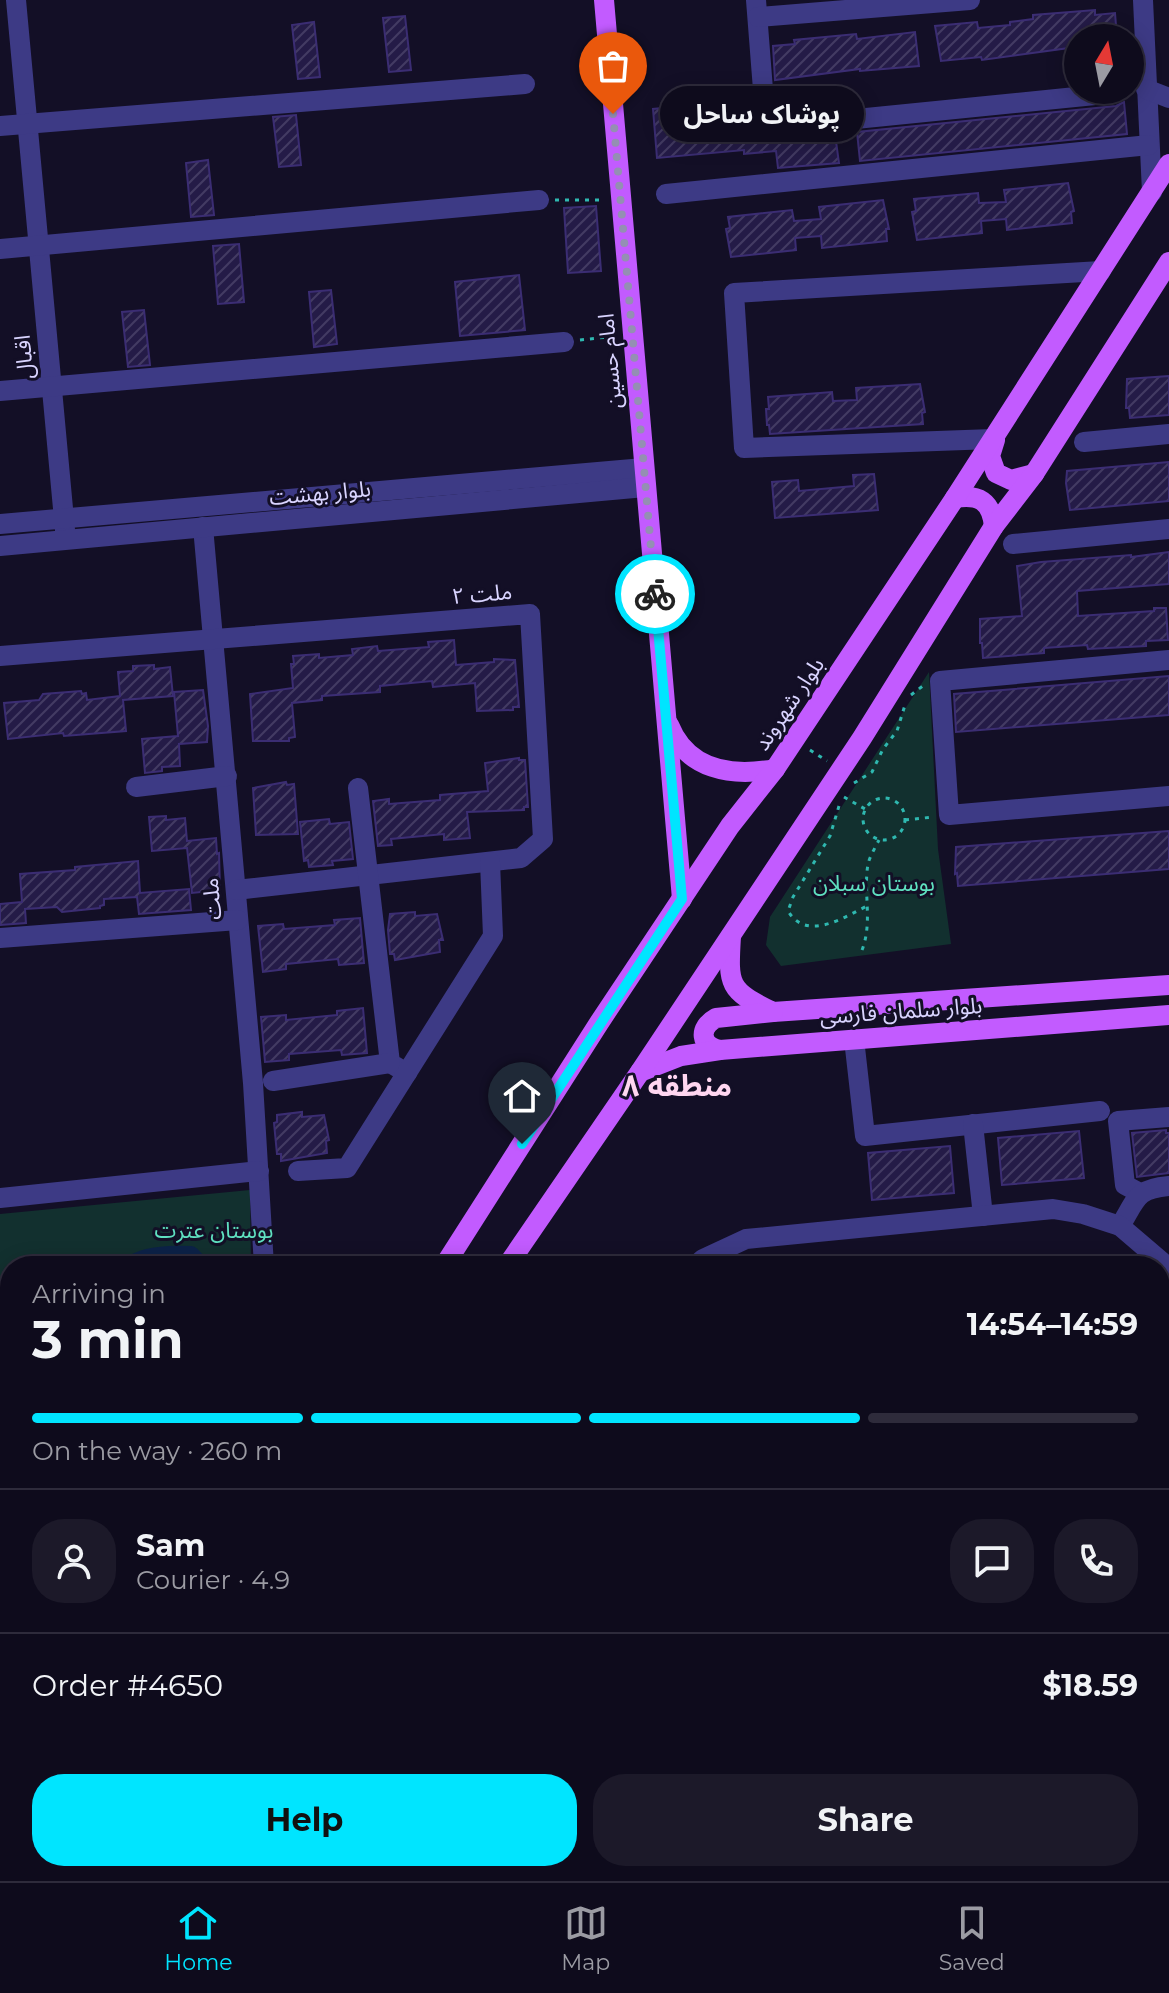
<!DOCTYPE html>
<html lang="en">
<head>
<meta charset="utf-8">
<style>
  body { margin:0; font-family:Montserrat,"Noto Sans Arabic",sans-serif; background:#1c1929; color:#f1f3f6; height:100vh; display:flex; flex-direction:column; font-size:30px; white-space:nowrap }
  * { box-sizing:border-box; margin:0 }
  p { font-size:26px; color:#9b9ba3 }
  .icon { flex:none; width:44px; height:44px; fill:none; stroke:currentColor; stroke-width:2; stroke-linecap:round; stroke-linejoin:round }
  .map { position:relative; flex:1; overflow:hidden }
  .panel { position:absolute; left:0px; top:1256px; width:1170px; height:626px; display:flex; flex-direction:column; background:#0e0b1c; border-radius:32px 32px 0 0; box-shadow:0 4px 20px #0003,0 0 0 2px #2e2b3b }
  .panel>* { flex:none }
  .needle { width:52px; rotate:10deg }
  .tools { position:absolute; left:1064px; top:24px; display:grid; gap:16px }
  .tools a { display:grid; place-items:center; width:80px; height:80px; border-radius:50%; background:#0e0b1c; box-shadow:0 4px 20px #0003,0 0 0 2px #2e2b3b; font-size:40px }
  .pin { position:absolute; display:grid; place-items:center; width:68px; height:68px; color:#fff; margin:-82px -34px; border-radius:50% 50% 50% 0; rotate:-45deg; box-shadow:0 0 8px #0007 }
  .pin .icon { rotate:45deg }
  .courier { position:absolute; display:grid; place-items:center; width:80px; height:80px; margin:-40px; border:6px solid #00e5ff; border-radius:50%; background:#fff; color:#222; box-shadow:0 2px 10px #0007 }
  .bubble { position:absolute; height:56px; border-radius:28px; background:#0e0b1c; box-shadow:0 4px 20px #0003,0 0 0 2px #2e2b3b; font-size:26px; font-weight:700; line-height:56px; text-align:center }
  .summary em { font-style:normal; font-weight:700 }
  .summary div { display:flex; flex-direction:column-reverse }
  .summary { display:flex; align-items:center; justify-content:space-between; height:136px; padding:0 32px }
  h1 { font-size:52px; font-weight:700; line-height:60px }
  .bar { display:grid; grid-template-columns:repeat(4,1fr); gap:12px 8px; align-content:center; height:96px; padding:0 32px }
  .bar i { height:10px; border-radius:6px; background:#2e2b3b }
  .bar .on { background:#00e5ff }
  .bar p { grid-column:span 4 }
  .line { display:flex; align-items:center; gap:20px; padding:0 32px; border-top:2px solid #2e2b3b }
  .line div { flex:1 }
  .round { display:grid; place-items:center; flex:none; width:84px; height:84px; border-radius:32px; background:#1c1929 }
  .button { display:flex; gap:16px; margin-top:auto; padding:16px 32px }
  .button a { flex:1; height:92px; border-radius:32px; background:#00e5ff; color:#111; font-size:32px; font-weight:700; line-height:92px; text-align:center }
  .button a+a { background:#1c1929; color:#f1f3f6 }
  .menu { display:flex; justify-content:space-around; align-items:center; height:112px; border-top:2px solid #2e2b3b; background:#0e0b1c; font-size:22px; color:#9b9ba3 }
  .menu a { display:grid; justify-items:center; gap:4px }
  .menu .on { color:#00e5ff }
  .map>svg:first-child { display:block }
</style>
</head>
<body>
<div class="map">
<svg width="1169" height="1881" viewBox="0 0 1169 1881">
  <defs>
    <pattern id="building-hatch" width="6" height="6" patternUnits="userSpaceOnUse" patternTransform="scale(2)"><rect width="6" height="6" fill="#241b47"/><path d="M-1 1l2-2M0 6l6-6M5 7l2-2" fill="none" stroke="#433b63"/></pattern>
  </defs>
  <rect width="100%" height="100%" fill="#130f26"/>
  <!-- green -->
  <g fill="#12302f">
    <path d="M929 672 938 849 951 944 781 966 766 945 770 917Z"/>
    <path d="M250 1190 251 1266H10V1463L0 1464V1214Z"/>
  </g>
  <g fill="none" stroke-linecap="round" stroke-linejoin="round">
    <!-- canal -->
    <g stroke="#0c2248" stroke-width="16">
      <path d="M128 1266C143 1253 172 1253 191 1254L203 1266"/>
      <path d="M0 1317 10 1318"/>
      <path d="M0 1456 10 1455"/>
    </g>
  </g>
  <!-- building -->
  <g fill="url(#building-hatch)" stroke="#3b2d73" stroke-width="2">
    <path d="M1095 10V15L1115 13 1117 38H1078L1076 47 982 60 981 57 941 61 935 26 977 22 978 28 1010 25V22L1033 19V15Z"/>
    <path d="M405 16 411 70 389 72 383 18Z"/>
    <path d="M314 22 320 77 298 79 292 25Z"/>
    <path d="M915 32 919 66 860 71V69L775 80 773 46 795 44 794 40 856 34 857 39Z"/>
    <path d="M726 102 728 130 753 128 756 136 761 140 835 134 839 163 778 168 776 151 744 154V150L657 158 653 109Z"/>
    <path d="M1124 102 1127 134 860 161 857 132 1116 106Z"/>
    <path d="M296 115 301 165 279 167 273 117Z"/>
    <path d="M208 160 214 215 191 217 186 163Z"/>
    <path d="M1068 183 1074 211 1071 212 1072 223 1007 230 1006 219 981 221 982 233 917 240 912 212 916 211 914 199 978 193 979 203 1006 202 1004 190Z"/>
    <path d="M883 200 889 229H886L887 241 822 248 821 236 795 238 796 250 731 257 726 229 730 228 728 217 792 210 794 221 821 219 819 207Z"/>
    <path d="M596 206 601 271 568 273 564 208Z"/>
    <path d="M239 244 244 302 218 304 213 246Z"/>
    <path d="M519 275 525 330 460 336 455 282Z"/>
    <path d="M331 290 337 344 314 347 309 292Z"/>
    <path d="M144 310 150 365 128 367 122 312Z"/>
    <path d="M1169 376V415L1130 418 1129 408H1126L1127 379Z"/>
    <path d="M920 384 925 412 922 413 923 424 770 434 769 425H767L766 409H769L768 397 832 392 833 401 857 400 856 388Z"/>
    <path d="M1169 462V501L1070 510 1066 483 1067 471Z"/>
    <path d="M874 474 878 510 775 518 772 482 798 480 799 491 854 486 853 475Z"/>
    <path d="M1169 552V584L1077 591 1078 616 1154 611V608H1166L1168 640 1146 641V646L1088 649 1087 645 1044 648V653L983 658 982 643H980V619L1022 616 1017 566 1041 562 1131 555V557Z"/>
    <path d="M454 640 456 665 494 662V659L515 660 519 707H513V710L477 711 475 683 433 687 432 681 380 686V692L322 696V700L292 703 295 737 289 738V741H253L250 694 293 688 291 664H294L293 656 319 654V658L353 655 352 649 377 646 378 651 429 647 428 642Z"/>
    <path d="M154 665V669L170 667 173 696 123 700 126 731 64 736 63 733 8 739 4 703 39 700 43 694 81 691 82 694 86 693 87 700 120 696 118 672 133 671V666Z"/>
    <path d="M1169 676V715L956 732 954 694Z"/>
    <path d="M203 690 208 726 207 742 179 744 180 766 162 767V771L145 773 142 739 178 736 174 692Z"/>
    <path d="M519 758V760H525L528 807H524V810L467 812 470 838 444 840V834L391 839 392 845 378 846 373 801 389 799V804L440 800V795L488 791 485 763Z"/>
    <path d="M286 782 287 785 294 784 298 834 256 835 253 788Z"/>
    <path d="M166 816V820L185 818 187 841 216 838 217 854 219 853 220 890 192 893 187 848 152 851 149 817Z"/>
    <path d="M329 819 330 824 349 822 353 859 332 861 333 865 309 867 308 860 304 861 300 822Z"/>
    <path d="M1169 831V869L958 886 957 873 955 874 956 847Z"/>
    <path d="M138 861 140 893 189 889 191 910 139 914 137 897 104 899V905L100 906V908L62 912 57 907 25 909 26 923 0 925V904L22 902 20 874 75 870V867Z"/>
    <path d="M415 912V916L437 914 443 940H439L440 952 395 960 394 954H390L388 930 390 914Z"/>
    <path d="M360 918 364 963 339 965 338 959 286 964V969L263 972 258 926 283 924 284 929 335 925 334 920Z"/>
    <path d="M363 1008 367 1053 342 1055 341 1050 289 1054V1060L265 1062 261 1017 286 1015V1020L337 1015V1011Z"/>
    <path d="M302 1112V1117L324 1115 329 1140 326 1141 327 1153 281 1161V1154H277L274 1123 277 1122V1115Z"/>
    <path d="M1166 1130V1133H1169V1173L1137 1177 1132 1133Z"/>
    <path d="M1079 1131 1084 1178 1002 1185 998 1138Z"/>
    <path d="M950 1146 954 1193 872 1200 868 1153Z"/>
  </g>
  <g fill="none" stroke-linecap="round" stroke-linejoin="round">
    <!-- path -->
    <g stroke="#2fb8b0" stroke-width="3" stroke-dasharray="4 6" stroke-linecap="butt">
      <path d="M555 200H603"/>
      <path d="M580 340 617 336"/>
      <path d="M911 695 924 685"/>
      <path d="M810 750 827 761"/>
      <path d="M854 783 872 772 883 749 897 731 905 705"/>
      <path d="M844 797 865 809"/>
      <circle cx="884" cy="819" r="21"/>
      <path d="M839 806 830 836 793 897 788 911C807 943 846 916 869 905"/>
      <path d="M905 820 933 817"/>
      <path d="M862 950C873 922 863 893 868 864 870 856 875 848 879 840"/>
      <path d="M0 1361H10"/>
      <path d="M0 1368 10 1367"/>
    </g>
    <!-- minor -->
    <g stroke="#3d3a85" stroke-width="20">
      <path d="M16 0 65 530"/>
      <path d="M756 0 766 128 1115 93"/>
      <path d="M1143 0 1152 192"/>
      <path d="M758 17 970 0"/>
      <path d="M1146 89 1169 98"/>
      <path d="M0 126 525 84"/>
      <path d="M666 194 1149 145"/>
      <path d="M0 249 539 200"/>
      <path d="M0 391 564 342"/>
      <path d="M993 439 744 448 734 293 1101 271"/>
      <path d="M1084 442 1169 434"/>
      <path d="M0 524 644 468"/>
      <path d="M203 527 253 1083 264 1266"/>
      <path d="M1013 544 1169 529"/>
      <path d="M0 546 645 487"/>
      <path d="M0 656 530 614 543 839 521 858 236 890"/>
      <path d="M1169 660 940 681 949 815 1169 796"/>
      <path d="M136 787 227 776"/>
      <path d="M358 788 390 1063 407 1073"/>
      <path d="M0 938 238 920"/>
      <path d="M854 1039 865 1136 1100 1111"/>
      <path d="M273 1081 390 1063"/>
      <path d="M973 1124 983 1216"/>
      <path d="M298 1171 347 1168 493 936 490 862"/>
      <path d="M1140 1193 1125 1185 1118 1121 1169 1117"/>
      <path d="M0 1198 259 1171"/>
      <path d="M1120 1226C1137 1199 1135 1189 1169 1186"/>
      <path d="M695 1266 703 1259 746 1239 1053 1209 1083 1214 1120 1226 1169 1268"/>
      <path d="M1160 1357 1169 1356"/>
      <path d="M0 1480 10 1479"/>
      <path d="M1160 1529 1169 1528"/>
      <path d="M1160 1678 1169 1677"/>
      <path d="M0 1694 10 1679"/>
      <path d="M1160 1827 1169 1826"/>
      <path d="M1065 1872 1066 1881"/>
      <path d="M543 1881 647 1872"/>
    </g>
    <!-- major -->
    <g stroke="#c25bff" stroke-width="20">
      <path d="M604 0 682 899"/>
      <path d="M995 440 990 456 996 473 1011 480 1034 474"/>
      <path d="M955 498C979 494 991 501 994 526"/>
      <path d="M669 725C687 770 731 777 775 769"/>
      <path d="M731 936C728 986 728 990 773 1012L1169 985"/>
      <path d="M720 1050C700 1046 698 1028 716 1018L773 1012"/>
      <path d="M640 1072 681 1056 720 1050 1169 1015"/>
      <path d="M444 1266 599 1023 730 826 775 769 955 498 1169 164"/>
      <path d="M507 1266 640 1072 862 738 994 526 1034 474 1169 262"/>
      <path d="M47 1881 53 1872"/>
      <path d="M107 1881 113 1872"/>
    </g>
  </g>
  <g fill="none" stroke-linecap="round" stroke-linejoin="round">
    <!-- done -->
    <path stroke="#948fb3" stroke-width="8" stroke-dasharray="0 14.4" d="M613 114 655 594"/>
    <!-- route -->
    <path stroke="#00e5ff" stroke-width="10" d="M522 1144 682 899 655 594"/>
  </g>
  <g text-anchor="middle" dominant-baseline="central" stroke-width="6" stroke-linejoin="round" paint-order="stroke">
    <!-- street labels -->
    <g font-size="22" fill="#d9d4ff" stroke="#130f26">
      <text transform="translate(24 357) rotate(-95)">اقبال</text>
      <text transform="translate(610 361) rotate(-95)">امام حسین</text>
      <text transform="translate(320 493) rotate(-5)">بلوار بهشت</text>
      <text transform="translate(482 594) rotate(-5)">ملت ۲</text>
      <text transform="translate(789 704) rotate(-56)">بلوار شهروند</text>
      <text transform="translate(212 899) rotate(-95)">ملت</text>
      <text transform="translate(901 1011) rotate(-4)">بلوار سلمان فارسی</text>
    </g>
    <!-- park labels -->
    <g font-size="22" fill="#5fe0c0" stroke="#130f26">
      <text x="874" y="883">بوستان سبلان</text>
      <text x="214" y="1230">بوستان عترت</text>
    </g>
    <!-- district labels -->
    <g font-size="30" font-weight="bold" fill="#ffd6f0" stroke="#130f26">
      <text x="677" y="1085">منطقه ۸</text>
    </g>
  </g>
</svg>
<div class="tools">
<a><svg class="needle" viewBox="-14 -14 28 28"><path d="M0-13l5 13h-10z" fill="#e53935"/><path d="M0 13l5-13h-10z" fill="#9b9ba3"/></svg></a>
</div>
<div class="pin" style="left:613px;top:114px;background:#ea580c"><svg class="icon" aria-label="bag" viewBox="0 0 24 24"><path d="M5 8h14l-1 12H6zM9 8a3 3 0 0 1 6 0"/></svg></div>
<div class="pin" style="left:522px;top:1144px;background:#1f2937"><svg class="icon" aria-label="home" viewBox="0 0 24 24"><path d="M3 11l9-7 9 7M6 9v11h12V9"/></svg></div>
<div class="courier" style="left:655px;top:594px"><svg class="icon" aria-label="bike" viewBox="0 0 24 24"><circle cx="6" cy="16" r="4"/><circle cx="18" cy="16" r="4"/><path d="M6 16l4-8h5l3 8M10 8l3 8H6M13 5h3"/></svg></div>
<div class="bubble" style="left:660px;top:86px;width:204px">پوشاک ساحل</div>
<section class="panel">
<div class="summary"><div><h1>3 min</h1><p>Arriving in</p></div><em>14:54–14:59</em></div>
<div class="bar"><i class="on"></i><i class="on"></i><i class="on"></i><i></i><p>On the way · 260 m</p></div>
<div class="line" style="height:144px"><a class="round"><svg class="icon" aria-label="person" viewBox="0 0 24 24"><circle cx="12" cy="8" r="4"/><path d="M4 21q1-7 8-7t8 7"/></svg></a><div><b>Sam</b><p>Courier · 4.9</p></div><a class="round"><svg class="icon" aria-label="chat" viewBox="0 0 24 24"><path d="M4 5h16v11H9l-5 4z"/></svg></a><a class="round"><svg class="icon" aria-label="phone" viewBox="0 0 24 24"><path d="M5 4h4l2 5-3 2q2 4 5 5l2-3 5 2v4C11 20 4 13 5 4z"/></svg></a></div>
<div class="line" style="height:104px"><div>Order #4650</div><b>$18.59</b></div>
<div class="button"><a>Help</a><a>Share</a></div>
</section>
</div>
<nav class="menu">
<a class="on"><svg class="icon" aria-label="home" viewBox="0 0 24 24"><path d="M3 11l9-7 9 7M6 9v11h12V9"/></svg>Home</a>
<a><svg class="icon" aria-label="map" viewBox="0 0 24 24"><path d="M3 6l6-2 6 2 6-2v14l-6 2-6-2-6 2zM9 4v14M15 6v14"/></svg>Map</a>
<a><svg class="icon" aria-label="saved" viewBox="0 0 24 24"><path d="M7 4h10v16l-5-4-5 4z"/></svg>Saved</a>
</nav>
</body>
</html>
